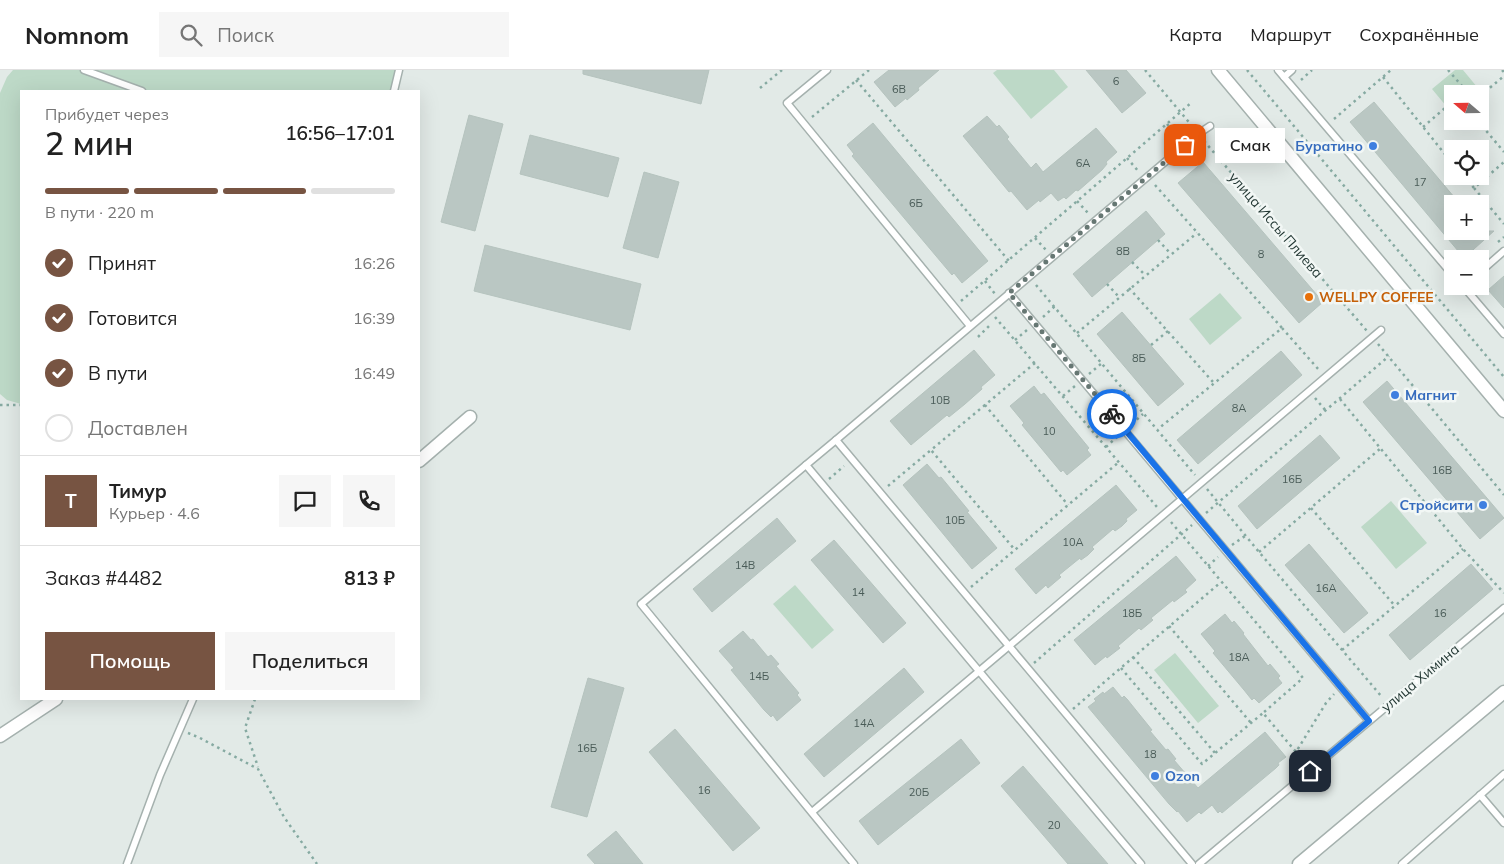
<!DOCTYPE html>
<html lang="ru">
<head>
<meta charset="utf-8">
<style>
  body { margin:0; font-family:Mulish,sans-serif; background:#f6f6f6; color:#222; height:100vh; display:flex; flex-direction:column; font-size:19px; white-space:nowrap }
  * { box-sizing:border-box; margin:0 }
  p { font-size:16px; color:#767676 }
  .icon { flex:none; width:28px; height:28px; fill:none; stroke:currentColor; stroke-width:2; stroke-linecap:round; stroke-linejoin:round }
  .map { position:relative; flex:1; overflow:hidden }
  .panel { position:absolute; left:20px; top:20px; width:400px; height:610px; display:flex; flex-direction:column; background:#fff; border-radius:0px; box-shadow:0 5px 20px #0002 }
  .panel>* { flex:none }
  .needle { width:32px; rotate:290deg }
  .tools { position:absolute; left:1444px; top:15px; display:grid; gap:10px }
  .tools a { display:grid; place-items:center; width:45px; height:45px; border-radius:0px; background:#fff; box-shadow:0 5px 20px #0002; font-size:25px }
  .pin { position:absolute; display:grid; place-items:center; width:42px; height:42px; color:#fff; margin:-21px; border-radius:10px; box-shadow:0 2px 8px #0006 }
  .courier { position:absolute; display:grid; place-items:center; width:50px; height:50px; margin:-25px; border:4px solid #1a73e8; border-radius:50%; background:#fff; color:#222; box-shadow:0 1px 6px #0007 }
  .bubble { position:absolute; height:35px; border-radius:0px; background:#fff; box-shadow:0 5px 20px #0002; font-size:16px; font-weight:600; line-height:35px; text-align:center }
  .summary em { font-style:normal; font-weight:600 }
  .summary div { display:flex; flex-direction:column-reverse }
  .summary { display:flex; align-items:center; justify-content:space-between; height:85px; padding:0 25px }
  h1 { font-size:32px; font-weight:600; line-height:38px }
  .bar { display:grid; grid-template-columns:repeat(4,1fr); gap:8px 5px; align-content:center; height:60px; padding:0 25px }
  .bar i { height:6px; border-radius:4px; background:#e0e0e0 }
  .bar .on { background:#775442 }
  .bar p { grid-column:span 4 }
  .line { display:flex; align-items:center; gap:12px; padding:0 25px; border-top:1px solid #e0e0e0 }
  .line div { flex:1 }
  .round { display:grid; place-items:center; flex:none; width:52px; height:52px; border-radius:0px; background:#f6f6f6 }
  ol { padding:0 25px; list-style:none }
  li { display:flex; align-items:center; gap:15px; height:55px }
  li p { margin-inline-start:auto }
  li .icon { padding:5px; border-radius:50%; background:#775442; color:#fff; stroke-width:4 }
  li:last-child { color:#767676 }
  li i { width:28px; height:28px; border:2px solid #e0e0e0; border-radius:50% }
  .button { display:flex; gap:10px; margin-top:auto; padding:10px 25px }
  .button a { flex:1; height:58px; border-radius:0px; background:#775442; color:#fff; font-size:20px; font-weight:600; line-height:58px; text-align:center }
  .button a+a { background:#f6f6f6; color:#222 }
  header { display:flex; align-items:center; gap:30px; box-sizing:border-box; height:70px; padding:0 25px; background:#fff; border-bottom:1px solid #e0e0e0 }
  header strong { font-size:24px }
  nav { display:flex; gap:28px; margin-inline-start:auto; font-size:18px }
  .search { width:350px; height:45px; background:#f6f6f6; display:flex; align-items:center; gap:12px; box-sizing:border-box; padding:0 18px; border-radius:0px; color:#767676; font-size:19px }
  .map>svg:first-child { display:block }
</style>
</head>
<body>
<header>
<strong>Nomnom</strong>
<div class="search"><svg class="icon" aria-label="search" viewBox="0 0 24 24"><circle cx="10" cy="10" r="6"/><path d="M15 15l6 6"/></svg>Поиск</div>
<nav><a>Карта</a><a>Маршрут</a><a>Сохранённые</a></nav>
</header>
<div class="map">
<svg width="1504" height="794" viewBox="0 0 1504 794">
  <rect width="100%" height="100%" fill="#e2eae7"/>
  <!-- green -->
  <g fill="#bdd9c7">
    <path d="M13 0H396L390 21H21V334L7 330 0 324V23L7 7Z"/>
    <path d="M997 0H1054L1068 17 1031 49 993 3Z"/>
    <path d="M1455 0H1463L1482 23 1452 24V43L1432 19Z"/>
    <path d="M1220 223 1242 248 1210 275 1189 249Z"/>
    <path d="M1391 431 1427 473 1396 499 1361 457Z"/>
    <path d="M795 515 834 560 812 579 773 534Z"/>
    <path d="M1175 583 1219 636 1198 653 1154 600Z"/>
  </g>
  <!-- building -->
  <g fill="#bac7c3" stroke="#b5c3be">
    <path d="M583 0H709L701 34 583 4Z"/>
    <path d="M889 0H939L918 18 919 20 907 30 906 28 895 37 874 12Z"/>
    <path d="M1086 0H1126L1146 23 1122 43Z"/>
    <path d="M1374 32 1460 134H1452V161H1494L1464 188 1350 52Z"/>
    <path d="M469 45 503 54 475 161 441 152Z"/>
    <path d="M987 46 997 57 999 55 1009 67 1007 69 1031 98 1036 93 1043 102 1096 58 1117 82 1106 92 1107 94 1102 100 1078 121 1076 120 1066 129 1064 127 1058 131 1051 123 1040 132 1039 130 1027 140 1011 121 1009 122 963 66Z"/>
    <path d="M873 53 988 191 962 213 954 203 952 205 852 86 854 84 847 75Z"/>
    <path d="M530 65 619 88 608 127 520 104Z"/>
    <path d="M1203 92 1323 232 1299 253 1178 113Z"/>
    <path d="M644 102 679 112 658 188 623 178Z"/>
    <path d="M1146 141 1165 164 1092 227 1073 204Z"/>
    <path d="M485 175 641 214 630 260 474 221Z"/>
    <path d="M1504 206V238L1488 220Z"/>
    <path d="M1122 242 1184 314 1158 336 1097 264Z"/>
    <path d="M974 280 995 305 981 317 982 319 965 334 949 347 947 345 911 375 890 351Z"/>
    <path d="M1281 281 1302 305 1198 394 1177 370Z"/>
    <path d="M1387 311 1504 448 1480 469 1363 332Z"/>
    <path d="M1034 316 1041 325 1044 323 1089 378 1087 380 1091 385 1067 405 1063 400 1061 402 1022 355 1024 353 1010 336Z"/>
    <path d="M1320 365 1340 388 1257 459 1238 436Z"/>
    <path d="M927 394 939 408 941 407 969 441 967 442 997 478 972 499 903 415Z"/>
    <path d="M1116 415 1137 440 1126 449 1127 451 1122 456 1115 461 1113 459 1092 477 1094 479 1088 485 1081 490 1080 488 1059 505 1061 507 1048 518 1046 515 1036 524 1015 499Z"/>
    <path d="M777 448 796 471 712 542 693 519Z"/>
    <path d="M834 470 906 553 883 573 811 490Z"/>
    <path d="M1309 474 1368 543 1344 563 1285 495Z"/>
    <path d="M1176 486 1196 510 1185 520 1187 522 1174 532 1173 530 1151 548 1153 550 1141 560 1139 558 1118 576 1120 578 1107 588 1106 586 1095 595 1074 570Z"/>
    <path d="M1471 494 1493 519 1410 590 1389 565Z"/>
    <path d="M1225 544 1232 553 1234 551 1244 563 1243 564 1268 596 1270 594 1280 606 1278 608 1282 613 1259 633 1254 628 1252 630 1244 620 1213 583 1215 581 1201 564Z"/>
    <path d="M743 561 751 570 753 569 768 587 771 585 779 594 776 596 799 623 797 625 801 630 777 651 773 645 771 647 764 640 731 600 734 598 719 581Z"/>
    <path d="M904 598 924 622 824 707 804 684Z"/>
    <path d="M588 608 624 618 587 747 551 737Z"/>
    <path d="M1113 617 1122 628 1124 626 1127 629 1152 660 1150 661 1166 680 1168 679 1176 689 1174 690 1198 718 1265 662 1286 687 1278 693 1279 695 1276 698 1222 743 1220 741 1218 743 1212 735 1201 744 1199 742 1187 752 1178 741 1177 742 1169 734 1088 637 1096 631 1094 629 1103 622 1104 624Z"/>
    <path d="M675 659 760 758 733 781 649 682Z"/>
    <path d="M961 669 980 693 878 775 859 751Z"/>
    <path d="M1023 696 1108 794H1068L1001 716Z"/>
    <path d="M616 761 643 794H595L587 785Z"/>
  </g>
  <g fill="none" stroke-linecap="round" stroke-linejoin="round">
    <defs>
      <g id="service">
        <path d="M84 0 142 21"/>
        <path d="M827 0 787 33 970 256"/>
        <path d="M1278 0 1452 204"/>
        <path d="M1284 7 1292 0"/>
        <path d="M394 21 399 0"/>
        <path d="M1480 202 1504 181"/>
        <path d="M1463 216 1504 264"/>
        <path d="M1009 223 1369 651"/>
        <path d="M836 370 1198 64 1210 56"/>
        <path d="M806 395 641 534 854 794"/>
        <path d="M1480 725 1504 753"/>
        <path d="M812 742 1009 576 836 370 806 395 1141 794"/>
        <path d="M127 794 160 705 193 629"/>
        <path d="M1192 794 1009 576 1381 260"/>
        <path d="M1199 794 1504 538"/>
        <path d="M1402 794 1504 704"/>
      </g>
      <g id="minor">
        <path d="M1218 0 1504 341"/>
        <path d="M419 391 470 347"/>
        <path d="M0 666 56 629"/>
        <path d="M1299 794 1504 622"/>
      </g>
    </defs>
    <!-- service casing -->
    <use href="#service" stroke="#a5b1ae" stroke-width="9"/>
    <!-- minor casing -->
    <use href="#minor" stroke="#a5b1ae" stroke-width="15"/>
    <!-- path -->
    <g stroke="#86aaa2" stroke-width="2.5" stroke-dasharray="2.5 4" stroke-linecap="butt">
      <path d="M1145 0 1193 57"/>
      <path d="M1247 0 1504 307"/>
      <path d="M1448 0 1469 24"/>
      <path d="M1502 0 1504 2"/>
      <path d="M1383 7 1452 93"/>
      <path d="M856 10 1009 191"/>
      <path d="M1301 10 1312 0"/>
      <path d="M760 18 782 0"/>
      <path d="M1480 26 1504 6"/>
      <path d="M812 47 869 0"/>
      <path d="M1334 49 1391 0"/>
      <path d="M1478 51 1504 82"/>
      <path d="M1167 54 1179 68"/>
      <path d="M1423 57 1452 32"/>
      <path d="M1204 71 1367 261"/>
      <path d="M1127 88 1139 102"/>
      <path d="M1464 106 1474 118 1504 92"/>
      <path d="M1155 115 1282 258 1158 359"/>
      <path d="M1474 118 1504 154"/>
      <path d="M1077 131 1088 143"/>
      <path d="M1035 168 1046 180"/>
      <path d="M1158 170 1171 184"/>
      <path d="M1498 172 1504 167"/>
      <path d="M1132 192 1145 205"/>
      <path d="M985 211 995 224"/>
      <path d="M1107 214 1119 227"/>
      <path d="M1036 215 1195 405"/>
      <path d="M1129 218 1213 312"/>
      <path d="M961 231 1191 33"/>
      <path d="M995 247 1157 437"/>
      <path d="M1043 247 1055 236"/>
      <path d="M1282 258 1319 300"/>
      <path d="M1077 263 1197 163"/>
      <path d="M978 267 989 256"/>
      <path d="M1015 270 1027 260"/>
      <path d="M1378 274 1504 425"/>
      <path d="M1151 275 1168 261"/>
      <path d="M1035 293 985 335 1068 435"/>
      <path d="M1089 304 1102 293"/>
      <path d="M1063 326 1075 316"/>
      <path d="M1315 328 1326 341"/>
      <path d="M1340 329 1463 479 1504 523"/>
      <path d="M0 335H21"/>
      <path d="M985 335 931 380 1015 480"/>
      <path d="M1132 354 1143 344"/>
      <path d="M1106 377 1118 366"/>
      <path d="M829 409 844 396"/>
      <path d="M888 416 931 380"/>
      <path d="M1207 419 1259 482 1382 627"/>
      <path d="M1311 438 1395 536"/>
      <path d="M1206 443 1389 286"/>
      <path d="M1171 452 1303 608 1263 643 1296 682 1326 633 1334 624"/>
      <path d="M1232 475 1245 466"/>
      <path d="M1259 482 1381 378"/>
      <path d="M1208 496 1218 487"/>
      <path d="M971 517 1119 392"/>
      <path d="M1169 556 1251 653"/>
      <path d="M1342 580 1463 479"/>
      <path d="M1133 587 1215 683"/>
      <path d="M1034 593 1192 455"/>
      <path d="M1121 598 1202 694 1263 643"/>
      <path d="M255 629 245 658 258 697"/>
      <path d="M1073 639 1221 512"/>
      <path d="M188 663 200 668 258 699 284 747 317 794"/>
    </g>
    <!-- service -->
    <use href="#service" stroke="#fff" stroke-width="6"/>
    <!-- minor -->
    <use href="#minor" stroke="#fff" stroke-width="12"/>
  </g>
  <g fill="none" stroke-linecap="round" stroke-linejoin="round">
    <!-- done -->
    <path stroke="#667773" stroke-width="5" stroke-dasharray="0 9" d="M1112 344 1009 223 1185 75"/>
    <!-- route -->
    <path stroke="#1a73e8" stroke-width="6" d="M1112 344 1369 651 1310 701"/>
  </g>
  <!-- markers -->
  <g fill="#3f7fe0" stroke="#f2f7f5" stroke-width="2">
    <circle cx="1373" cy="76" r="5"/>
    <circle cx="1395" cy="325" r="5"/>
    <circle cx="1483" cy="435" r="5"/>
    <circle cx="1155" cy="706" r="5"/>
  </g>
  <circle fill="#e8710a" stroke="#f2f7f5" stroke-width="2" cx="1309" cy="227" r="5"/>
  <g text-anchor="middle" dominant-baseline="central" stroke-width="5" stroke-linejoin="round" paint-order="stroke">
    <!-- number labels -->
    <g font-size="11" fill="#4a5c58">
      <text x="1116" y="11">6</text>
      <text x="899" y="19">6В</text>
      <text x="1083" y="93">6А</text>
      <text x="1420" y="112">17</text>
      <text x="916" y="133">6Б</text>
      <text x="1123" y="181">8В</text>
      <text x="1261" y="184">8</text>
      <text x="1139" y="288">8Б</text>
      <text x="940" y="330">10В</text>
      <text x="1239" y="338">8А</text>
      <text x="1049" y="361">10</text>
      <text x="1442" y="400">16В</text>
      <text x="1292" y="409">16Б</text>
      <text x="955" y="450">10Б</text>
      <text x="1073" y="472">10А</text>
      <text x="745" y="495">14В</text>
      <text x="1326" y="518">16А</text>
      <text x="858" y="522">14</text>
      <text x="1132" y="543">18Б</text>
      <text x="1440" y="543">16</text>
      <text x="1239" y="587">18А</text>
      <text x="759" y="606">14Б</text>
      <text x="864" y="653">14А</text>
      <text x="587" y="678">16Б</text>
      <text x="1150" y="684">18</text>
      <text x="704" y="720">16</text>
      <text x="919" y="722">20Б</text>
      <text x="1054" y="755">20</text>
    </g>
    <!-- shop labels -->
    <g font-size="14" font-weight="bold" fill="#366cbe" stroke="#f2f7f5" text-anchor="end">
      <text x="1363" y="76">Буратино</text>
      <text x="1405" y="325" text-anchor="start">Магнит</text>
      <text x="1473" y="435">Стройсити</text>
      <text x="1165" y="706" text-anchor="start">Ozon</text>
    </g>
    <!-- street labels -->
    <g font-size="14" fill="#243935" stroke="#f2f7f5">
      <text transform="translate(1276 155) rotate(49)">улица Иссы Плиева</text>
      <text transform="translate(1420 608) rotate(-40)">улица Химина</text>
    </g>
    <!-- food labels -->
    <g font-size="14" font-weight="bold" fill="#c56008" stroke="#f2f7f5" text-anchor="start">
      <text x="1319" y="227">WELLPY COFFEE</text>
    </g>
  </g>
</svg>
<div class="tools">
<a><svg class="needle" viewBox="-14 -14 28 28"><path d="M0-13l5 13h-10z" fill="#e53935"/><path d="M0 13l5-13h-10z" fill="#767676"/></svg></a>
<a><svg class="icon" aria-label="locate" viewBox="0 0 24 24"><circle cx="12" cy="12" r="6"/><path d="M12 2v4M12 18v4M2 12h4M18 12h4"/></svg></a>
<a>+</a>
<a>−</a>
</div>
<div class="pin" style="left:1185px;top:75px;background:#ea580c"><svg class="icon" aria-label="bag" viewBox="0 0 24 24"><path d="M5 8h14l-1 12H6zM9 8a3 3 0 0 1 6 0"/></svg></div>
<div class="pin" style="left:1310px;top:701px;background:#1f2937"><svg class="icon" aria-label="home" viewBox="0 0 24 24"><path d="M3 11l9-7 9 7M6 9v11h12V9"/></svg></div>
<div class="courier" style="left:1112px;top:344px"><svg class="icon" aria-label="bike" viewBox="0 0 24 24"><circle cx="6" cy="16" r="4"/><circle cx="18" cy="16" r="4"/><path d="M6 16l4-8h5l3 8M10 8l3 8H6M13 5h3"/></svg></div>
<div class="bubble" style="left:1215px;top:58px;width:70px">Смак</div>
<section class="panel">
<div class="summary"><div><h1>2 мин</h1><p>Прибудет через</p></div><em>16:56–17:01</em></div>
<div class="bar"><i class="on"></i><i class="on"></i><i class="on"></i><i></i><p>В пути · 220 m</p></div>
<ol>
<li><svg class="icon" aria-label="check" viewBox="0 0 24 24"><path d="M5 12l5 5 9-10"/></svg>Принят<p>16:26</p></li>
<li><svg class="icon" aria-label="check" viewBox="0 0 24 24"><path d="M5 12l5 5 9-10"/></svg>Готовится<p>16:39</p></li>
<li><svg class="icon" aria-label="check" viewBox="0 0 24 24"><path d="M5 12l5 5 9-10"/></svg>В пути<p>16:49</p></li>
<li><i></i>Доставлен</li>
</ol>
<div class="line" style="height:90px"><b class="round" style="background:#775442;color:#fff">Т</b><div><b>Тимур</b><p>Курьер · 4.6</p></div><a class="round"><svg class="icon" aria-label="chat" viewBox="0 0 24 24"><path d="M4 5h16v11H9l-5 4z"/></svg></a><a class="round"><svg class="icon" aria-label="phone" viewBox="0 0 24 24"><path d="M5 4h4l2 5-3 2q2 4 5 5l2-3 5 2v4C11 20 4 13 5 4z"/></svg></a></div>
<div class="line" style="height:65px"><div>Заказ #4482</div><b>813 ₽</b></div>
<div class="button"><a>Помощь</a><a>Поделиться</a></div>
</section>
</div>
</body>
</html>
